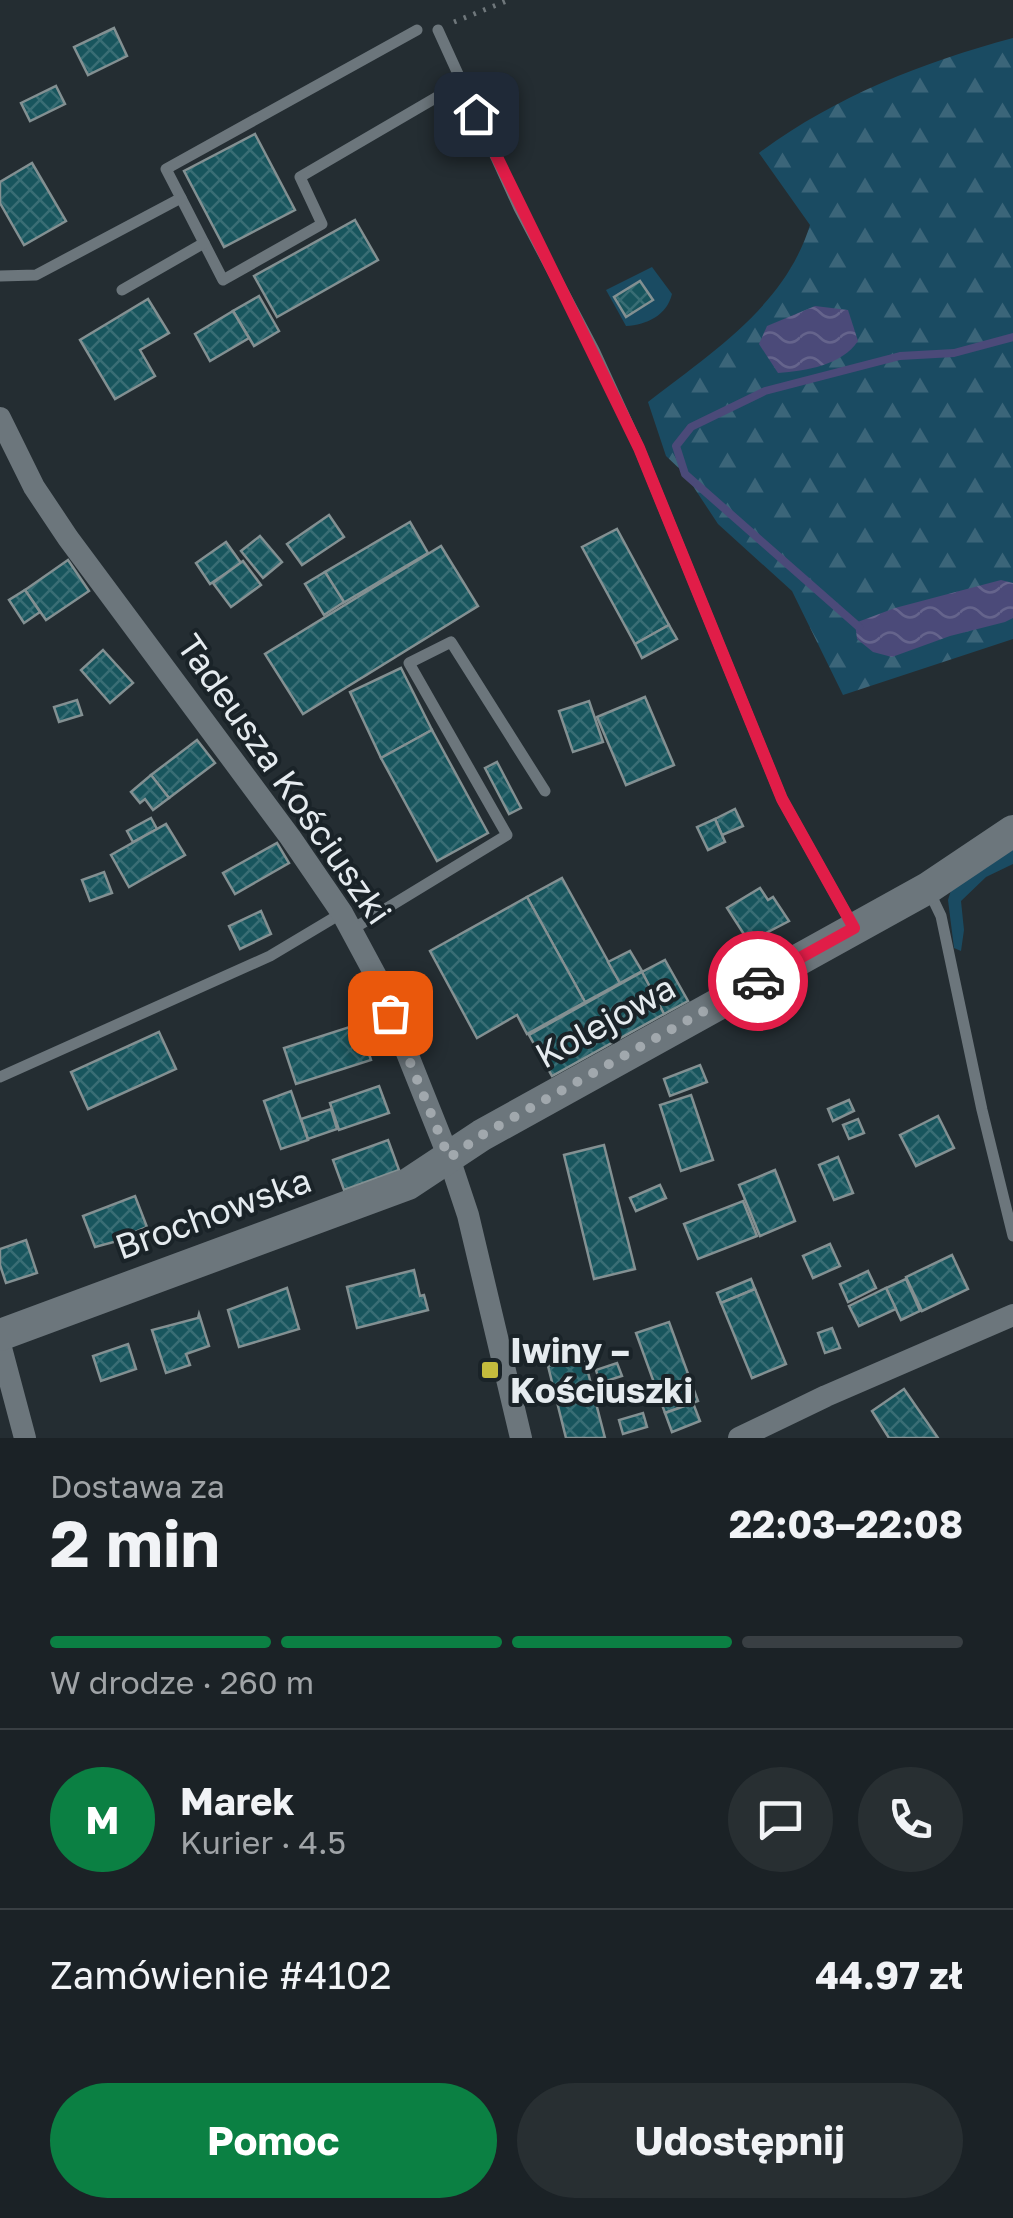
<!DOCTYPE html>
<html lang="pl">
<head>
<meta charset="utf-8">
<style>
  body { margin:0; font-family:"Golos Text",sans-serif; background:#282f32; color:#f1f3f6; height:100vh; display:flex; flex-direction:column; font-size:38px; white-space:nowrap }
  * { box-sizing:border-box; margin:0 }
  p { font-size:32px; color:#a0a4a7 }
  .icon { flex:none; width:55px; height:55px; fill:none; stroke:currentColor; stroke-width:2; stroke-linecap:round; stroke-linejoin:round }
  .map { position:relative; height:1438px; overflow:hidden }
  .side { display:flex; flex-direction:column; background:#1b2226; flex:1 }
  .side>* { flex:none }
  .pin { position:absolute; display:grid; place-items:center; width:85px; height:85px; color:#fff; margin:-42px; border-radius:20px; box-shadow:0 5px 15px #0006 }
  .courier { position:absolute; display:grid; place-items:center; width:100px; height:100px; margin:-50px; border:8px solid #e11d48; border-radius:50%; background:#fff; color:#222; box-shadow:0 2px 12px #0007 }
  .head em { font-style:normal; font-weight:700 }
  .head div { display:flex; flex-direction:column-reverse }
  .head { display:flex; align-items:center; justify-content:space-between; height:170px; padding:0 50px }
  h1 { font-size:65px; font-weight:700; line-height:75px }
  .bar { display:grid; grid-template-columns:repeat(4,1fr); gap:15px 10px; align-content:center; height:120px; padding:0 50px }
  .bar i { height:12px; border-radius:8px; background:#393f43 }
  .bar .active { background:#0b8043 }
  .bar p { grid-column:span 4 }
  .line { display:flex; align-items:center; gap:25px; padding:0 50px; border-top:2px solid #393f43 }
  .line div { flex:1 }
  .round { display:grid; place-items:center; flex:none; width:105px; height:105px; border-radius:52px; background:#282f32 }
  .primary-button { display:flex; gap:20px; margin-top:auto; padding:20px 50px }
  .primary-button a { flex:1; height:115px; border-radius:60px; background:#0b8043; color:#fff; font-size:40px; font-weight:700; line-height:115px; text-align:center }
  .primary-button a+a { background:#282f32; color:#f1f3f6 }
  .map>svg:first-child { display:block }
</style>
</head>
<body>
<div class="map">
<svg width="1013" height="1438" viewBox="0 0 1013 1438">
  <defs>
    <pattern id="forest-firs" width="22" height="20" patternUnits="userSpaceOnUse" patternTransform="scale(2.5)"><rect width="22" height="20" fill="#1a4b62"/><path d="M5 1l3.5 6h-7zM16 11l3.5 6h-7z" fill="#3b6579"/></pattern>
    <pattern id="water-waves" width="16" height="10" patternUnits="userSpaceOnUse" patternTransform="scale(2.5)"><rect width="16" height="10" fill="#4b4a79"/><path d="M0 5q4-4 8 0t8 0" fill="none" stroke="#65648c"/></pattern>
    <pattern id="building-cross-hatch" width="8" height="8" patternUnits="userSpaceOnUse" patternTransform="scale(2.5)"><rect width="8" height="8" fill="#18555d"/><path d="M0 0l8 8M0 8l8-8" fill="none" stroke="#396e75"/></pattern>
  </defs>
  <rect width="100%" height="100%" fill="#242d32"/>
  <!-- grass -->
  <g fill="#1a4b62">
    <path d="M652 267 672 294C667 315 647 325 626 326L606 290Z"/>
    <path d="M1013 845V864L986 877 961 901 964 930 961 951 954 948 948 900 951 890Z"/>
  </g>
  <!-- forest -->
  <path fill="url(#forest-firs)" d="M1013 38V639L843 695 792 591 718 524 685 474 666 456 648 402C712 352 785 306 810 225L759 153C834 97 923 62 1013 38Z"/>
  <!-- water -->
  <g fill="url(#water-waves)">
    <path d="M815 306 848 310 858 341C842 365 806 371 778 373L759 344 767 326Z"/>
    <path d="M1001 580 1013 583V618L1005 622 950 636 892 657 873 652 857 639 855 623 895 608Z"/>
  </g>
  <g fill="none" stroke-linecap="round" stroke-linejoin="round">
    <!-- stream -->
    <path stroke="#4b4a79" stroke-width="8" d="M859 627 685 474 676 446 691 427 765 391 900 356 954 353 1013 337"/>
  </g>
  <!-- building -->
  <g fill="url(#building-cross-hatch)" stroke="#839092" stroke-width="2.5">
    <path d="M114 28 127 56 88 75 74 47Z"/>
    <path d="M56 86 65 104 30 121 21 103Z"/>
    <path d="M255 134 295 210 224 247 184 171Z"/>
    <path d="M32 163 66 221 24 245 0 203V182Z"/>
    <path d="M355 220 378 260 277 317 254 276Z"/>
    <path d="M640 281 653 300 626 317 614 297Z"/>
    <path d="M259 296 279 331 254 346 233 311Z"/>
    <path d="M148 299 169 333 140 350 155 376 115 399 80 340Z"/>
    <path d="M233 311 249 338 210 361 195 334Z"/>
    <path d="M329 515 344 537 302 565 287 544Z"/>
    <path d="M410 522 428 553 343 603 325 572Z"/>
    <path d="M617 529 669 625 635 644 582 547Z"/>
    <path d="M260 536 282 562 263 578 241 551Z"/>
    <path d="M226 542 241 563 210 584 196 563Z"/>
    <path d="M441 546 478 606 303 714 265 654Z"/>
    <path d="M68 560 89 591 46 620 25 590Z"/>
    <path d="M243 561 261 585 231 607 213 583Z"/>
    <path d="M325 572 344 602 324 615 305 584Z"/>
    <path d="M25 590 40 612 24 623 9 600Z"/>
    <path d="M669 625 677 639 642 658 635 644Z"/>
    <path d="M103 650 133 683 110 703 81 670Z"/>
    <path d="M401 668 432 730 381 758 350 692Z"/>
    <path d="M645 697 674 765 626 785 597 717Z"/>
    <path d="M77 700 82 715 59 722 54 707Z"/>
    <path d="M589 701 603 742 573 752 559 711Z"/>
    <path d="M432 730 488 833 437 861 381 758Z"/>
    <path d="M197 740 215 763 169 798 151 775Z"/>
    <path d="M497 762 521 808 509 814 485 768Z"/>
    <path d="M151 775 169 798 153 810 145 799 140 803 131 792Z"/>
    <path d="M735 809 743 826 722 835 715 819Z"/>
    <path d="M151 818 157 829 133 842 127 831Z"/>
    <path d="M715 819 725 842 708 850 697 827Z"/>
    <path d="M166 824 185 855 129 887 111 855Z"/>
    <path d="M277 843 289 863 235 894 223 873Z"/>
    <path d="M104 872 112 893 90 901 82 880Z"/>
    <path d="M562 878 620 983 585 1002 527 897Z"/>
    <path d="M760 888 768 900 773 897 789 921 749 942 727 908Z"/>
    <path d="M527 897 585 1002 527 1034 517 1015 477 1038 430 951Z"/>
    <path d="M261 911 271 934 240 949 229 926Z"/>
    <path d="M630 951 642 971 620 983 608 962Z"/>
    <path d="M665 960 688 1001 664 1014 642 972Z"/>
    <path d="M642 972 664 1014 552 1076 529 1035Z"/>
    <path d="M359 1024 371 1060 296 1084 284 1048Z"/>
    <path d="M159 1032 176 1069 88 1109 71 1072Z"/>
    <path d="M700 1065 707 1082 670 1096 664 1079Z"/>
    <path d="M379 1086 389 1113 339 1130 330 1103Z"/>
    <path d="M291 1091 308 1140 281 1149 264 1101Z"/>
    <path d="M691 1095 713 1160 681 1171 660 1105Z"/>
    <path d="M849 1100 854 1111 833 1121 828 1109Z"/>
    <path d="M331 1109 337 1129 308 1139 301 1119Z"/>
    <path d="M938 1116 954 1148 916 1166 900 1135Z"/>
    <path d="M858 1119 864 1133 849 1139 843 1125Z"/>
    <path d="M388 1140 399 1170 344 1190 333 1160Z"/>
    <path d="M604 1145 635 1269 594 1279 564 1155Z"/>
    <path d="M838 1157 853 1193 834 1200 819 1165Z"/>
    <path d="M775 1170 795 1221 760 1236 739 1185Z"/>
    <path d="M660 1185 666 1198 636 1211 630 1198Z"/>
    <path d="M135 1196 147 1227 128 1235 129 1238 95 1247 83 1216Z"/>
    <path d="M743 1201 757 1236 698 1259 684 1224Z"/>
    <path d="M26 1240 37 1273 6 1283 0 1265V1249Z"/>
    <path d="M830 1244 840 1266 813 1278 803 1256Z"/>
    <path d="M952 1255 968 1289 922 1311 906 1277Z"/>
    <path d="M414 1270 420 1296 424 1295 428 1310 357 1328 347 1287Z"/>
    <path d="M868 1271 876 1288 848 1302 840 1284Z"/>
    <path d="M751 1279 755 1289 721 1303 717 1293Z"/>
    <path d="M906 1279 920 1311 901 1320 886 1288Z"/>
    <path d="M287 1288 299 1329 239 1347 228 1310Z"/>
    <path d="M886 1288 896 1309 859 1326 849 1306Z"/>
    <path d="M755 1289 786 1364 752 1378 721 1303Z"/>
    <path d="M199 1314 209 1346 186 1354 190 1365 166 1373 152 1330 198 1318Z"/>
    <path d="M669 1322 698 1401 665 1413 636 1333Z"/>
    <path d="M832 1328 840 1348 825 1353 818 1333Z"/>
    <path d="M128 1344 136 1369 101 1381 93 1356Z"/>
    <path d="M584 1357 605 1438H566L548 1366Z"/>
    <path d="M617 1363 622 1376 600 1383 596 1370Z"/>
    <path d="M904 1389 938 1438H889L872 1411Z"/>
    <path d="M693 1403 700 1421 672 1432 665 1413Z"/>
    <path d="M643 1413 647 1427 623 1434 619 1420Z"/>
  </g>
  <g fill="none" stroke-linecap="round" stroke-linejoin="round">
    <!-- path -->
    <path stroke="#6f777b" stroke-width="5" stroke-dasharray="2.5 8" stroke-linecap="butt" d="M454 22 509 0"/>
    <!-- lane -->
    <g stroke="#6c767c" stroke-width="11">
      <path d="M438 30 519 208 594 350 639 448 782 799 854 928"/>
      <path d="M181 198 223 280 322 224 300 177 461 83"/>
      <path d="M0 276 36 275 181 198 166 169 417 30"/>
      <path d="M122 290 204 243"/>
      <path d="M929 891 941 916 982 1110 1013 1236"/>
      <path d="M351 930 507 835 409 663 451 642 545 791"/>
      <path d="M0 1077 270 956 342 913"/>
    </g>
    <!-- street -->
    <g stroke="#6c767c" stroke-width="22">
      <path d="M0 418 34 487 68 538 290 837 342 913 377 978 449 1158 468 1215 521 1438"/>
      <path d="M0 1344 25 1438"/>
      <path d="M739 1438 826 1396 1013 1315"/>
    </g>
    <!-- secondary -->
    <path stroke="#6c767c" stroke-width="32" d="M0 1335 408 1184 482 1135 928 888 1013 831"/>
  </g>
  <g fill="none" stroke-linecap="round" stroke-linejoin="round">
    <!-- done -->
    <path stroke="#a1a8ad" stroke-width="10" stroke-dasharray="0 18" d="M390 1013 449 1158 482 1135 758 981"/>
    <!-- route -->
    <path stroke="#e11d48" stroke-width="12" d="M476 114 639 448 782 799 854 928 758 981"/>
  </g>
  <!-- markers -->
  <rect fill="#c5bc3d" stroke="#1a2328" stroke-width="4" x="480" y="1360" width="20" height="20" rx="5"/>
  <g text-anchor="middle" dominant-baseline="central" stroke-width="8" stroke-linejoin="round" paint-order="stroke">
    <!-- street labels -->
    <g font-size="35" fill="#e5ebef" stroke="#1a2328">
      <text transform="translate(285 779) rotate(55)">Tadeusza Kościuszki</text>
      <text transform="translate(605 1021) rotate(-29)">Kolejowa</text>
      <text transform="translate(213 1213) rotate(-20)">Brochowska</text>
    </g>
    <!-- poi labels -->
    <g font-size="35" font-weight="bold" fill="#e5ebef" stroke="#1a2328" text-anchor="start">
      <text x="510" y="1350">Iwiny –<tspan x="510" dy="40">Kościuszki</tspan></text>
    </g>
  </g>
</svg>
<div class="pin" style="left:390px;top:1013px;background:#ea580c"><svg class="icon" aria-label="bag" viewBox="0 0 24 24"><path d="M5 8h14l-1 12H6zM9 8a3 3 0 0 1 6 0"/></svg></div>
<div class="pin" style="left:476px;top:114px;background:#1f2937"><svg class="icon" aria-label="home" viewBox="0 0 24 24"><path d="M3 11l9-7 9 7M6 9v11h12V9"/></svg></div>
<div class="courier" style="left:758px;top:981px"><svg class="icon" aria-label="car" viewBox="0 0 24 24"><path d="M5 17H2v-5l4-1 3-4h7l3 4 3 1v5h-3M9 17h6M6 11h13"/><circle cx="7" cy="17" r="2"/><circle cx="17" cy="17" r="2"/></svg></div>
</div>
<section class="side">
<div class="head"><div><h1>2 min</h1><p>Dostawa za</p></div><em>22:03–22:08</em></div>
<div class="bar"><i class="active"></i><i class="active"></i><i class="active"></i><i></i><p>W drodze · 260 m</p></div>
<div class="line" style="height:180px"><b class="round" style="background:#0b8043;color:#fff">M</b><div><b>Marek</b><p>Kurier · 4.5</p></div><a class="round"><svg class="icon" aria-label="chat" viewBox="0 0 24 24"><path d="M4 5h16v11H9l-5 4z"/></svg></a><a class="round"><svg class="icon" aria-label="phone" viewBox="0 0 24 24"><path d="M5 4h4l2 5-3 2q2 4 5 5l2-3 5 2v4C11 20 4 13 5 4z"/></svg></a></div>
<div class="line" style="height:130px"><div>Zamówienie #4102</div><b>44.97 zł</b></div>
<div class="primary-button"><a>Pomoc</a><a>Udostępnij</a></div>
</section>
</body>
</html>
